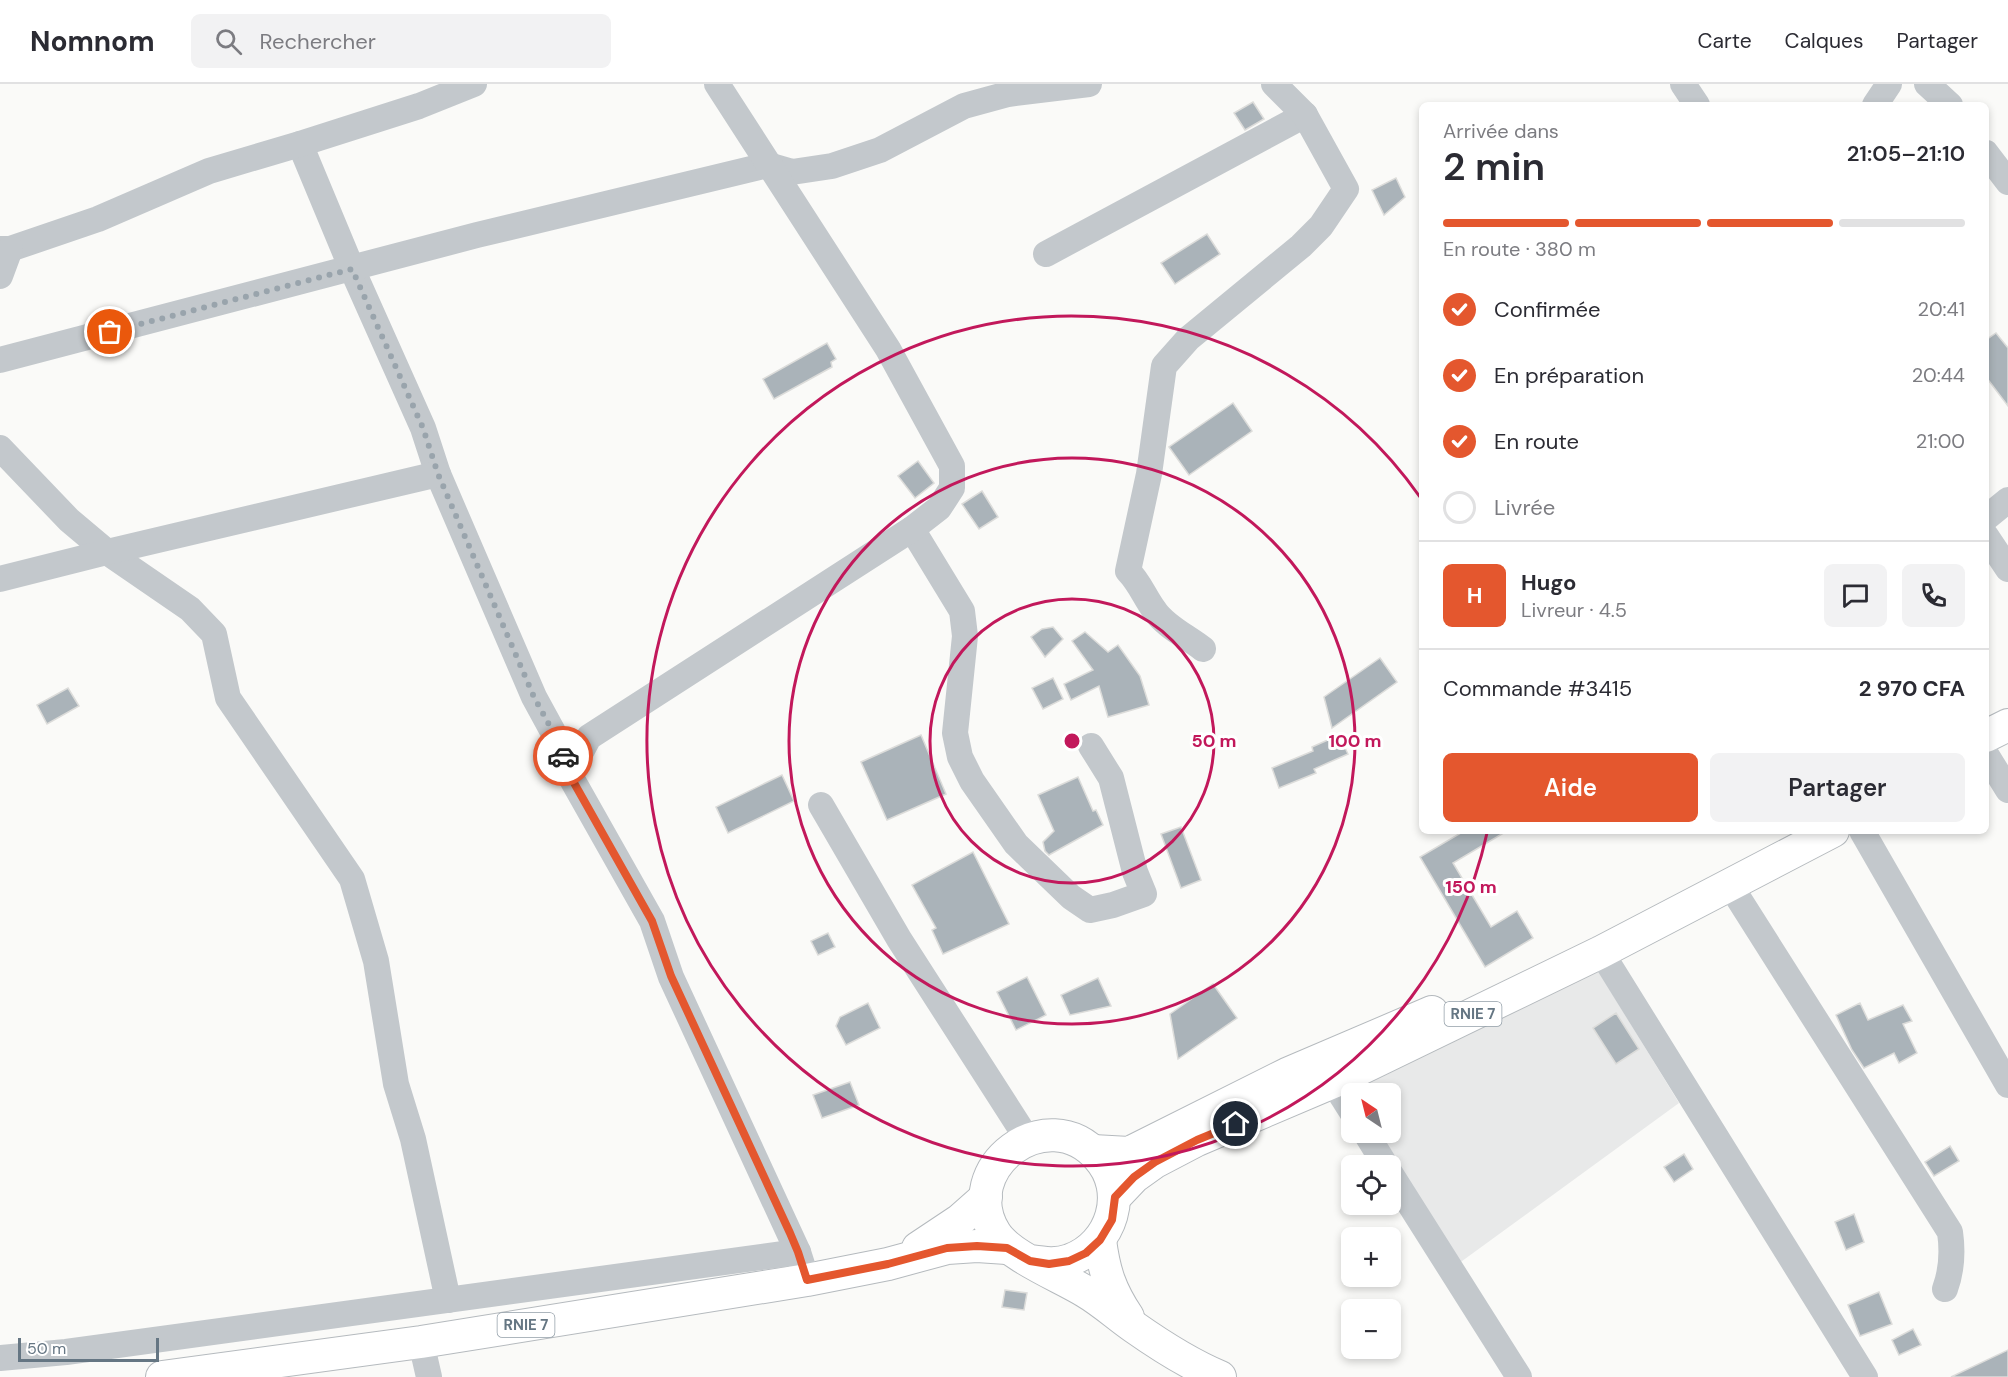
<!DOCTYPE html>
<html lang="fr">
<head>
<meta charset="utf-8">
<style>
  body { margin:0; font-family:"DM Sans",sans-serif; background:#f2f2f3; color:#2b2b33; height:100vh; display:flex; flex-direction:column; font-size:22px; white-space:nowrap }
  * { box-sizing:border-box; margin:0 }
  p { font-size:20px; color:#7c7c81 }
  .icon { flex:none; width:33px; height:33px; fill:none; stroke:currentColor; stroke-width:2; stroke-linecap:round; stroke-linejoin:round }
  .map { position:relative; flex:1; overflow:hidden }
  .sheet { position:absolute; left:1419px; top:18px; width:570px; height:732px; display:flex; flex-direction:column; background:#fff; border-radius:9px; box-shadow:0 3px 9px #0003 }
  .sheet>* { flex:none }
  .needle { width:39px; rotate:325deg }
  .controls { position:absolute; left:1341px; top:999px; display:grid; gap:12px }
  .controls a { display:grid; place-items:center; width:60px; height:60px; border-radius:9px; background:#fff; box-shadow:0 3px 9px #0003; font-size:30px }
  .scale { position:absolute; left:18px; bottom:15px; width:141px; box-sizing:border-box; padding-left:6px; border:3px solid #657683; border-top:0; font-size:16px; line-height:21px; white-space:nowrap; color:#657683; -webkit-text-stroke:4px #fff; paint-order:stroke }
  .pin { position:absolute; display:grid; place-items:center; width:51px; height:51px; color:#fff; margin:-26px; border:3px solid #fff; border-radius:50%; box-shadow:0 2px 6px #0007 }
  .courier { position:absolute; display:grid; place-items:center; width:60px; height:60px; margin:-30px; border:4px solid #e4572e; border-radius:50%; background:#fff; color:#222; box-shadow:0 2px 8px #0007 }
  .overview em { font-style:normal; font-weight:600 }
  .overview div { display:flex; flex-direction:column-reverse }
  .overview { display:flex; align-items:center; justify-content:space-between; height:102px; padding:0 24px }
  h1 { font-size:39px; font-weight:600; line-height:45px }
  .bar { display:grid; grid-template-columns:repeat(4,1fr); gap:9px 6px; align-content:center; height:72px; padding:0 24px }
  .bar i { height:8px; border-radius:4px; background:#e1e1e2 }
  .bar .on { background:#e4572e }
  .bar p { grid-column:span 4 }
  .line { display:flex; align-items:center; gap:15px; padding:0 24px; border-top:2px solid #e1e1e2 }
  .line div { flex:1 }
  .round { display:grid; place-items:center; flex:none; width:63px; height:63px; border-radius:9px; background:#f2f2f3 }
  ol { padding:0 24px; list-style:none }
  li { display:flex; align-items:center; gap:18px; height:66px }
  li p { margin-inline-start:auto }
  li .icon { padding:6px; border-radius:50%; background:#e4572e; color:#fff; stroke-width:4 }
  li:last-child { color:#7c7c81 }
  li i { width:33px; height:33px; border:3px solid #e1e1e2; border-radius:50% }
  .action { display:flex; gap:12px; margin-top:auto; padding:12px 24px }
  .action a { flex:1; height:69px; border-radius:9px; background:#e4572e; color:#fff; font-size:24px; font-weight:600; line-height:69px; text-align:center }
  .action a+a { background:#f2f2f3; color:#2b2b33 }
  header { display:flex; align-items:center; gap:36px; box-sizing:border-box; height:84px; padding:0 30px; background:#fff; border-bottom:2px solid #e1e1e2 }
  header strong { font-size:28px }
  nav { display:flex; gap:33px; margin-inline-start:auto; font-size:21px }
  .search { width:420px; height:54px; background:#f2f2f3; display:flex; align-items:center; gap:15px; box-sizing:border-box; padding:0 21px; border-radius:9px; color:#7c7c81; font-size:22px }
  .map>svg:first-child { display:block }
</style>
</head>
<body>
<header>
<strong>Nomnom</strong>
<div class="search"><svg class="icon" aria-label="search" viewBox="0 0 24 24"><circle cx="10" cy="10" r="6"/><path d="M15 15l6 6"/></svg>Rechercher</div>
<nav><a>Carte</a><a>Calques</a><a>Partager</a></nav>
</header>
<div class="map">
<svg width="2008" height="1293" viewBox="0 0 2008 1293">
  <rect width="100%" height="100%" fill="#fafaf8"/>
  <!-- built -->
  <path fill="#e8e9e9" d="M1597 885 1679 1019 1458 1180 1376 1049 1390 1048V1010L1352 1009 1350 1007Z"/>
  <!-- building -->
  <g fill="#aab3b9" stroke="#dcdcda" stroke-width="1.5">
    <path d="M1253 18 1264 35 1245 46 1234 29Z"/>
    <path d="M1396 94 1405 113 1384 131 1372 106Z"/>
    <path d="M1207 150 1220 170 1175 200 1161 179Z"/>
    <path d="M1996 249 2008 264V322L1986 293V256Z"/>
    <path d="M827 259 836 275 831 278 832 283 774 315 763 295Z"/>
    <path d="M1233 319 1252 347 1189 391 1169 363Z"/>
    <path d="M918 377 934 399 915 414 898 392Z"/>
    <path d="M982 407 998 433 979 445 962 420Z"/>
    <path d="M1053 543 1063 555 1045 573 1031 553 1042 545Z"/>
    <path d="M1085 548 1108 568 1118 561 1140 592 1149 621 1108 633 1099 602 1071 616 1064 600 1093 586 1072 557Z"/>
    <path d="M1380 574 1397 598 1332 644 1324 613Z"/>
    <path d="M1053 594 1063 615 1043 625 1032 604Z"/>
    <path d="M68 604 79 622 47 640 37 621Z"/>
    <path d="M921 651 946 710 887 736 861 678Z"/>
    <path d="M1339 651 1348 670 1314 685 1316 689 1279 704 1272 684 1313 667 1312 663Z"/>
    <path d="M782 691 794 717 728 749 716 723Z"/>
    <path d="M1078 693 1093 727 1096 726 1103 741 1049 771 1045 767 1043 758 1054 747 1038 711Z"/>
    <path d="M1181 743 1201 796 1181 804 1161 750Z"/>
    <path d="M1464 747H1507L1453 779 1491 843 1517 827 1533 854 1485 883 1420 773Z"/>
    <path d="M973 768 1009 840 943 870 932 846 936 844 912 801Z"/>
    <path d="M828 849 835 863 818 871 811 857Z"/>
    <path d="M1027 893 1046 931 1016 946 997 908Z"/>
    <path d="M1098 894 1111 922 1070 931 1061 911Z"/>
    <path d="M1213 900 1237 934 1178 975 1170 930Z"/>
    <path d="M868 919 880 944 846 961 836 942 840 933Z"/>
    <path d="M1860 919 1868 936 1903 921 1912 937 1903 940 1917 969 1899 979 1894 969 1864 984 1852 966 1836 931Z"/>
    <path d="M1616 929 1639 965 1616 980 1593 944Z"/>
    <path d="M850 998 859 1021 822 1034 813 1011Z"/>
    <path d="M1950 1062 1959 1077 1934 1092 1925 1078Z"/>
    <path d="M1684 1070 1693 1085 1674 1098 1664 1083Z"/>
    <path d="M1854 1130 1864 1158 1846 1166 1835 1138Z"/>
    <path d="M1005 1206 1027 1209 1024 1226 1002 1223Z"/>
    <path d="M1879 1208 1892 1240 1860 1252 1848 1221Z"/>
    <path d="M1913 1245 1921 1261 1899 1271 1892 1256Z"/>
    <path d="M2008 1266V1293H1951Z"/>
  </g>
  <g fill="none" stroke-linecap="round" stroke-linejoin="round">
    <defs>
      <g id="major">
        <path d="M1986 652 2008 641"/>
        <path d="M1093 1067 1129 1069 1287 990 1432 928"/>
        <path d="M1115 1113 1134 1093 1155 1078 1197 1056 1333 998 1601 868 1833 747"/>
        <path d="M1100 1156C1104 1187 1110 1206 1128 1233"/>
        <path d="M918 1164 960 1136 986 1113"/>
        <path d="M1030 1177C1044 1179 1057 1181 1070 1176 1112 1161 1129 1107 1098 1073 1047 1015 955 1084 995 1149 1009 1172 1062 1193 1086 1208 1103 1218 1118 1232 1134 1243 1161 1262 1189 1280 1220 1293"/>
        <path d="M162 1293 421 1258 807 1196 888 1180 947 1164 977 1162 1007 1164"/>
      </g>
    </defs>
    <!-- major casing -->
    <use href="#major" stroke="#b5babe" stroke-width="34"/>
    <!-- minor -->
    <g stroke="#c3c8cc" stroke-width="26">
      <path d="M1683 0 1697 21"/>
      <path d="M1927 0 1950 21"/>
      <path d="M1875 21 1889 0"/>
      <path d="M300 60 352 185 423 344 438 390 534 613 558 657 569 690 652 837 671 893 798 1168 807 1196"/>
      <path d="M1986 69 2008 98"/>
      <path d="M0 165H10L98 135 209 87 300 60 419 22 474 0"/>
      <path d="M1046 170 1305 31"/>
      <path d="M0 192 10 165"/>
      <path d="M0 276 477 151 768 81 792 88 832 82 880 66 964 22 1008 10 1089 0"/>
      <path d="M0 364 69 436 107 468 190 525 214 550 228 614 352 795 376 877 396 1000 413 1055 448 1216"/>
      <path d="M1986 434 2008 416"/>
      <path d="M912 445 962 527 965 552 955 649 960 673 972 697 1016 760 1071 813 1090 826 1113 821 1144 810 1135 788 1111 694 1091 662"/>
      <path d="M1986 452 2008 485"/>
      <path d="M0 495 107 468 438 390"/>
      <path d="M1203 565C1188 553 1166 543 1155 527 1145 514 1140 499 1128 487L1149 390 1164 282 1188 255 1301 162 1321 142 1346 105 1305 31 1274 0"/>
      <path d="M1987 672 2008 706"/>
      <path d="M569 690 589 653 912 445 939 424 952 404V382L888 265 717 0"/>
      <path d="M821 721 899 855 1028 1056"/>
      <path d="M1862 747 2008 1001"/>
      <path d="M1730 801 1950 1148C1953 1169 1952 1186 1945 1205"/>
      <path d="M1601 868 1865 1293"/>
      <path d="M1333 998 1352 1028"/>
      <path d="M1365 1048 1386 1082"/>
      <path d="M1390 1089 1519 1293"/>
      <path d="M421 1258 429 1293"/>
      <path d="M0 1274 66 1268 798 1168"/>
    </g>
    <!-- major -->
    <use href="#major" stroke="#fff" stroke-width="32"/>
  </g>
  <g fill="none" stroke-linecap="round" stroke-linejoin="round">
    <!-- done -->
    <path stroke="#99a4ac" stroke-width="6" stroke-dasharray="0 10.8" d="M110 248 352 185 423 344 438 390 534 613 558 657 563 672"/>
    <!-- route -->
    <path stroke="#e4572e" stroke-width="8" d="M563 672 569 690 652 837 671 892 790 1149 798 1168 807 1196 888 1180 947 1164 977 1162 1007 1164 1030 1177 1049 1180 1069 1177 1086 1169 1100 1156 1112 1136 1115 1113 1134 1093 1155 1078 1197 1056 1236 1040"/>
  </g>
  <!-- distance rings -->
  <g fill="none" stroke="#c2185b" stroke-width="3">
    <circle cx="1072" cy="657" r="142"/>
    <circle cx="1072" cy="657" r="283"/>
    <path d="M1487 749A425 425 0 1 1 1420 413"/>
  </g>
  <g text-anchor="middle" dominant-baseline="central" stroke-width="6" stroke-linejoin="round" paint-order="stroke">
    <!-- shield labels -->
    <g fill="#fff" stroke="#939fa8" stroke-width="1.5">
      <rect x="1444.5" y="918" width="57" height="24" rx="4.5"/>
      <rect x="497.5" y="1229" width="57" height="24" rx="4.5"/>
    </g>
    <g font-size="15" font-weight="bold" fill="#657683">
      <text x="1473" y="930">RNIE 7</text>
      <text x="526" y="1241">RNIE 7</text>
    </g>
  </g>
  <circle cx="1072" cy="657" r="9" fill="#c2185b" stroke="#fff" stroke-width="3"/>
  <g font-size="18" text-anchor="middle" font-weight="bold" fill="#c2185b" stroke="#fff" stroke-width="6" stroke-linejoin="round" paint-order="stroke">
    <text x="1214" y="663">50 m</text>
    <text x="1355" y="663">100 m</text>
    <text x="1471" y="809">150 m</text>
  </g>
</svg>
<div class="controls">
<a><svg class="needle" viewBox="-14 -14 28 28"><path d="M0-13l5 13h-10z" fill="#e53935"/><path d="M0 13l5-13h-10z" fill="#7c7c81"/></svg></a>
<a><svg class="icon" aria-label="locate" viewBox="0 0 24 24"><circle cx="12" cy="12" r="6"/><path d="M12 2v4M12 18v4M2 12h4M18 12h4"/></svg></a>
<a>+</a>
<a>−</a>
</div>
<div class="scale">50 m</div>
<div class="pin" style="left:110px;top:248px;background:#ea580c"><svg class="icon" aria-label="bag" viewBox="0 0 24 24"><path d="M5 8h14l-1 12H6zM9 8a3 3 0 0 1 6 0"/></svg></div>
<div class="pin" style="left:1236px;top:1040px;background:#1f2937"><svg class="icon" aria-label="home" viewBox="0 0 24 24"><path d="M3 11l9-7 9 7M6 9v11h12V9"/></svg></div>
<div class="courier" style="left:563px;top:672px"><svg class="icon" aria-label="car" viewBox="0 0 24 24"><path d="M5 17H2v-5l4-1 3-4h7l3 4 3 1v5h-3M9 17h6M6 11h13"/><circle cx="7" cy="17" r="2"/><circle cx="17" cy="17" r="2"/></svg></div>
<section class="sheet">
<div class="overview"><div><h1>2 min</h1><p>Arrivée dans</p></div><em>21:05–21:10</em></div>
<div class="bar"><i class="on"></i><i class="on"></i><i class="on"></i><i></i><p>En route · 380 m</p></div>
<ol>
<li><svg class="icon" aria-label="check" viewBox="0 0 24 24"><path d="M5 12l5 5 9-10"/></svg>Confirmée<p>20:41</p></li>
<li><svg class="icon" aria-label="check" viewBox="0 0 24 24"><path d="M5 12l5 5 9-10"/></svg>En préparation<p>20:44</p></li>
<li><svg class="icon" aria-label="check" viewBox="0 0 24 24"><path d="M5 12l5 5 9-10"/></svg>En route<p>21:00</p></li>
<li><i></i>Livrée</li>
</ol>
<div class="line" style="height:108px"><b class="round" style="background:#e4572e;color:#fff">H</b><div><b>Hugo</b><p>Livreur · 4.5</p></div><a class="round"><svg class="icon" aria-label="chat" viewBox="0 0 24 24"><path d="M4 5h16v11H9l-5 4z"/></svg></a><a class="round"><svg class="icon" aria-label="phone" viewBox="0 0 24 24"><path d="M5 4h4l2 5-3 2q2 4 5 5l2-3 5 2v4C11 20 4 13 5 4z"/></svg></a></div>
<div class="line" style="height:78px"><div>Commande #3415</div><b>2 970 CFA</b></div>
<div class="action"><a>Aide</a><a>Partager</a></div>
</section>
</div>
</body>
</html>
